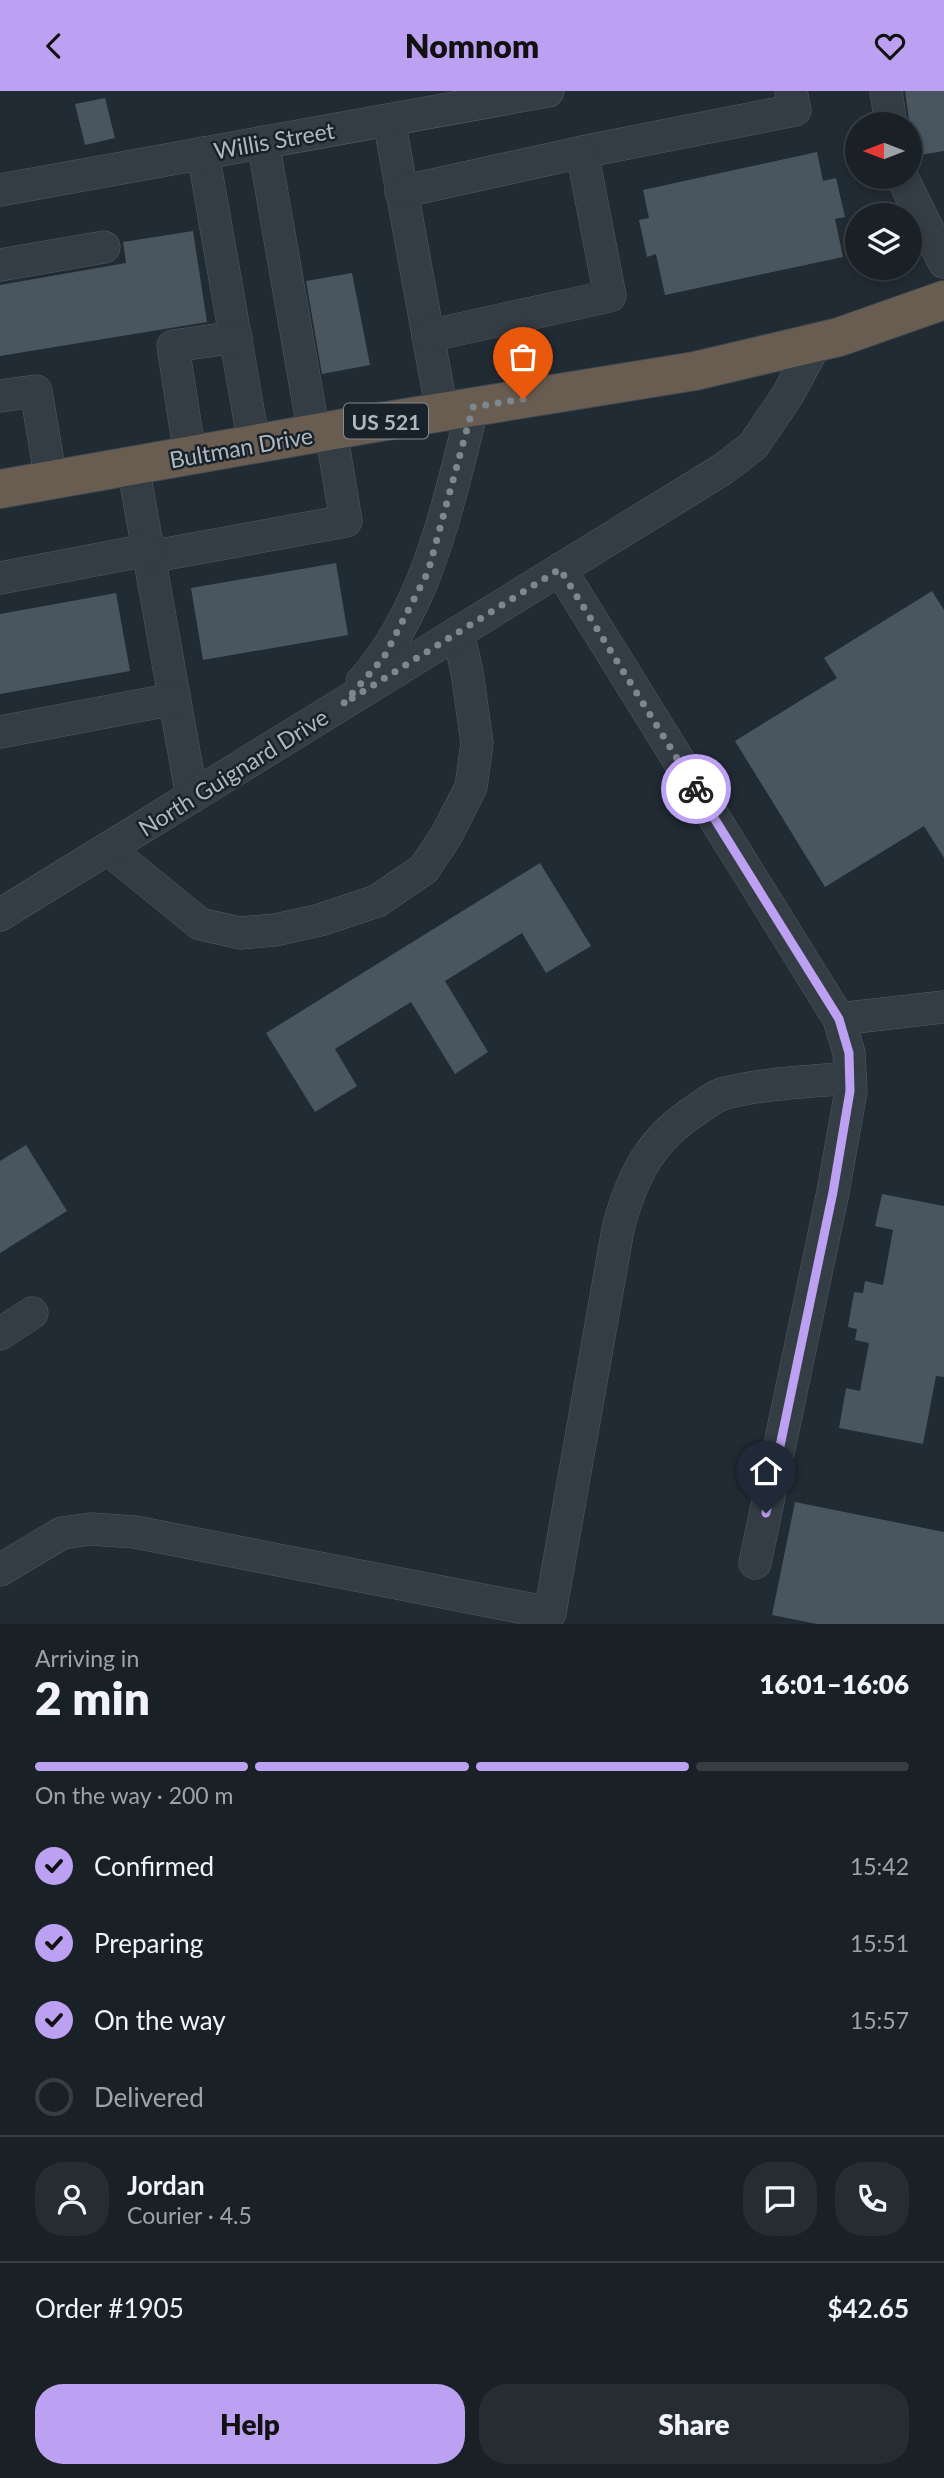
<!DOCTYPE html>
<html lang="en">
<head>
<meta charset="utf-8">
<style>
  body { margin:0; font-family:Lato,sans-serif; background:#262d32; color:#f1f3f6; height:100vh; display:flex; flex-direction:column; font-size:26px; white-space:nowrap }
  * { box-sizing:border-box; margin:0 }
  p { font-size:23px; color:#9fa3a7 }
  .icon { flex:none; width:38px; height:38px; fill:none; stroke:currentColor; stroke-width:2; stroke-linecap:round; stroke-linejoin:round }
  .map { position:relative; height:1533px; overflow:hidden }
  .drawer { display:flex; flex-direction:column; background:#192026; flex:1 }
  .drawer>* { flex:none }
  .needle { width:46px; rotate:270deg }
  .buttons { position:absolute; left:845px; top:21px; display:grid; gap:14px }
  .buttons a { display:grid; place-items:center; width:77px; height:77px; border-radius:50%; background:#192026; box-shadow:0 4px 10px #0003,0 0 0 2px #373e43; font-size:35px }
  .pin { position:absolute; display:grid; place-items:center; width:60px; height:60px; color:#fff; margin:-72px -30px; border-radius:50% 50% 50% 0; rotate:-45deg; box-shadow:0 0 7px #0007 }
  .pin .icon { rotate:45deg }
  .courier { position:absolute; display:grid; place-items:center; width:70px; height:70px; margin:-35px; border:5px solid #bca0f2; border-radius:50%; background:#fff; color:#222; box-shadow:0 2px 9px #0007 }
  .summary em { font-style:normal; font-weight:800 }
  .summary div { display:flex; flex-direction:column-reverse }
  .summary { display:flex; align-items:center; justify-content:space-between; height:119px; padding:0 35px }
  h1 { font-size:46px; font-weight:800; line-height:52px }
  .bar { display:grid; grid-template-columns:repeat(4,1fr); gap:10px 7px; align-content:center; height:84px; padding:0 35px }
  .bar i { height:9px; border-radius:5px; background:#373e43 }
  .bar .current { background:#bca0f2 }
  .bar p { grid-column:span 4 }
  .line { display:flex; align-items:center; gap:18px; padding:0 35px; border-top:2px solid #373e43 }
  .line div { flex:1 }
  .round { display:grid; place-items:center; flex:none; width:74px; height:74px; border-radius:28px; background:#262d32 }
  ol { padding:0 35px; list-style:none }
  li { display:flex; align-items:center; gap:21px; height:77px }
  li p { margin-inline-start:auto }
  li .icon { padding:7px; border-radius:50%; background:#bca0f2; color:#111; stroke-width:4 }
  li:last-child { color:#9fa3a7 }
  li i { width:38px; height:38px; border:4px solid #373e43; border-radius:50% }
  .action { display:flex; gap:14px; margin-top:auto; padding:14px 35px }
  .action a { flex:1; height:80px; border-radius:28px; background:#bca0f2; color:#111; font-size:28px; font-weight:800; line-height:80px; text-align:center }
  .action a+a { background:#262d32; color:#f1f3f6 }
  header { display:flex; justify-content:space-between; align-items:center; height:91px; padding:0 35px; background:#bca0f2; color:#111; font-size:32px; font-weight:800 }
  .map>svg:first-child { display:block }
</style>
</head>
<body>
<header><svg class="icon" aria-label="back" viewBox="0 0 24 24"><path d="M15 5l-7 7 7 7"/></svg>Nomnom<svg class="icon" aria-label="heart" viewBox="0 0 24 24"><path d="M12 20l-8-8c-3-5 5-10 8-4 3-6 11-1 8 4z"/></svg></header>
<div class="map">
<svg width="944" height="1533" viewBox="0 0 944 1533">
  <rect width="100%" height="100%" fill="#212b33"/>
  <!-- building -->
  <g fill="#4a565f">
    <path d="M905 0H944V60L914 65Z"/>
    <path d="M105 7 115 47 85 54 75 13Z"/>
    <path d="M817 61 823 90 836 87 845 126 835 128 843 166 665 204 656 163 647 166 639 129 649 127 643 99Z"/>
    <path d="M193 140 207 231 0 265V194L126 172 123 151Z"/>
    <path d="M352 182 370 274 322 283 306 190Z"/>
    <path d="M336 472 348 544 203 569 191 497Z"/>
    <path d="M932 500 944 519V767L924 735 825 796 735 650 837 587 824 567Z"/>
    <path d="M116 502 130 580 0 603V523Z"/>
    <path d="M540 772 591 855 546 882 522 842 445 890 488 961 455 983 411 911 335 958 357 995 315 1021 266 942Z"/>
    <path d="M26 1054 67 1120 0 1162V1070Z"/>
    <path d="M882 1103 944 1115V1286L936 1285 923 1353 839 1337 846 1297 860 1300 869 1252 855 1249 857 1238 848 1236 854 1201 863 1202 865 1190 883 1194 893 1139 875 1135Z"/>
    <path d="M795 1411 944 1441V1533H817L772 1524Z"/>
  </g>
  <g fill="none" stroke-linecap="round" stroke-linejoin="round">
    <defs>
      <g id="minor">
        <path d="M886 0 891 33"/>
        <path d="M389 29 442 321"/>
        <path d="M263 51 314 343"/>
        <path d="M582 61 795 19 791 0"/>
        <path d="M203 62 254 353"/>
        <path d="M902 86 944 171"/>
        <path d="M0 99 548 0"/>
        <path d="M401 101 582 61 610 205 428 245"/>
        <path d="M0 174 104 156"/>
        <path d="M0 305 36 300 51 389"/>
        <path d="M190 364 173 255 236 246"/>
        <path d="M133 375 192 706"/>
        <path d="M149 466 346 430 331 340"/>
        <path d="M560 478 839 928 849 962 851 1000 833 1101 755 1472"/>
        <path d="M0 487 147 459"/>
        <path d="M362 591C429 515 448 411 473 316"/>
        <path d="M0 641 174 608"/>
        <path d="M108 758 200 833 240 842 275 839 320 829 377 810 424 778 446 745 471 696 477 652 467 581 458 541"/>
        <path d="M0 824 723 378 753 355 787 305 816 252"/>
        <path d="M839 928 944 916"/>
        <path d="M0 1243 32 1222"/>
        <path d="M0 1479 62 1442 91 1438 135 1441 550 1522 618 1138C632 1084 651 1047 699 1017 706 1012 714 1006 722 1003 763 992 808 991 850 987"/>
      </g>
      <path id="highway" d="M0 398 368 333 695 280 839 246 944 209"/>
    </defs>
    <!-- minor casing -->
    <use href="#minor" stroke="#525b62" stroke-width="33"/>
    <!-- highway casing -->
    <use href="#highway" stroke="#3f484f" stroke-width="40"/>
    <!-- minor -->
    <use href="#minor" stroke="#343d44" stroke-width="32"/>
    <!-- highway -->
    <use href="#highway" stroke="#695d52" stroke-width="38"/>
  </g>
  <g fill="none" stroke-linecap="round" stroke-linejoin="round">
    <!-- done -->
    <path stroke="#7d878f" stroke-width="7" stroke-dasharray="0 12.6" d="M523 308 473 316 428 481 384 566 343 613 560 478 696 698"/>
    <!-- route -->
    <path stroke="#bca0f2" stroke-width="9" d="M696 698 839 928 849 962 850 1000 833 1101 766 1422"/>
  </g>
  <g text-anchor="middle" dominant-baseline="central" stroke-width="5" stroke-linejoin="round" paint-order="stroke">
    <!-- shield labels -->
    <rect fill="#1a2229" stroke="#828b93" stroke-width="2" x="344" y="312.5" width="84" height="35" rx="5"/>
    <g font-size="21" font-weight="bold" fill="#afb8c1">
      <text x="386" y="330">US 521</text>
    </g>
    <!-- street labels -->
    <g font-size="23" fill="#afb8c1" stroke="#1a2229">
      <text transform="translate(274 49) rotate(-10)">Willis Street</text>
      <text transform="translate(241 356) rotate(-10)">Bultman Drive</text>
      <text transform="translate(233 681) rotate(-32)">North Guignard Drive</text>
    </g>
  </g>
</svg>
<div class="buttons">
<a><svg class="needle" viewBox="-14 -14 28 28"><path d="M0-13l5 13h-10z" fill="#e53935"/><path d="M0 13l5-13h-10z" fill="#9fa3a7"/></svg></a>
<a><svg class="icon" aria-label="layers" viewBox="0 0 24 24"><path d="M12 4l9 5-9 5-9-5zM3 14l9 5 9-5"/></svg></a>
</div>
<div class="pin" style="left:523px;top:308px;background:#ea580c"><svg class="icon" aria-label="bag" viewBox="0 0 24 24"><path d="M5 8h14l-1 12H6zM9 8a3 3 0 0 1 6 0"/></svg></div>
<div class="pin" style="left:766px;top:1422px;background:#1f2937"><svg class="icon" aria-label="home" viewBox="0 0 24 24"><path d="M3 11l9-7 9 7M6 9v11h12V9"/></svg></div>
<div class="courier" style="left:696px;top:698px"><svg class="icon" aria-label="bike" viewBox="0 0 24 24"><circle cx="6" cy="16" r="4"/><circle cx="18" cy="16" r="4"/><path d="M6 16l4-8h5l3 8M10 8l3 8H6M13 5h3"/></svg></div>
</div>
<section class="drawer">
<div class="summary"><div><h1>2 min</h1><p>Arriving in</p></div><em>16:01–16:06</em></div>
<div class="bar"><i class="current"></i><i class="current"></i><i class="current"></i><i></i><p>On the way · 200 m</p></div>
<ol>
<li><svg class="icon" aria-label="check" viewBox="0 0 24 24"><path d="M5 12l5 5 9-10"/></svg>Confirmed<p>15:42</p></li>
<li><svg class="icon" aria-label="check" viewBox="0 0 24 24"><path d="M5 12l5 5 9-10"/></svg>Preparing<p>15:51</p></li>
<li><svg class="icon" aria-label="check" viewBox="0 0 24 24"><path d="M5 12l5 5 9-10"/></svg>On the way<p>15:57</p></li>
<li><i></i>Delivered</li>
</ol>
<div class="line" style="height:126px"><a class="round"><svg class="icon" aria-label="person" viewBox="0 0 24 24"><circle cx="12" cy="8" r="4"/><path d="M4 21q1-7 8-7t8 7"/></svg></a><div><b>Jordan</b><p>Courier · 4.5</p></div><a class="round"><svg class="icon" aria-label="chat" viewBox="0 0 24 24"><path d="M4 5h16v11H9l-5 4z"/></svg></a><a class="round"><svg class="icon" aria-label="phone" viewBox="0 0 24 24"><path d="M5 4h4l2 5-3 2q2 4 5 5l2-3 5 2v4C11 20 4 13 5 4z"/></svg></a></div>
<div class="line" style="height:91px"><div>Order #1905</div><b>$42.65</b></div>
<div class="action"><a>Help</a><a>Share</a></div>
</section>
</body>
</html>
